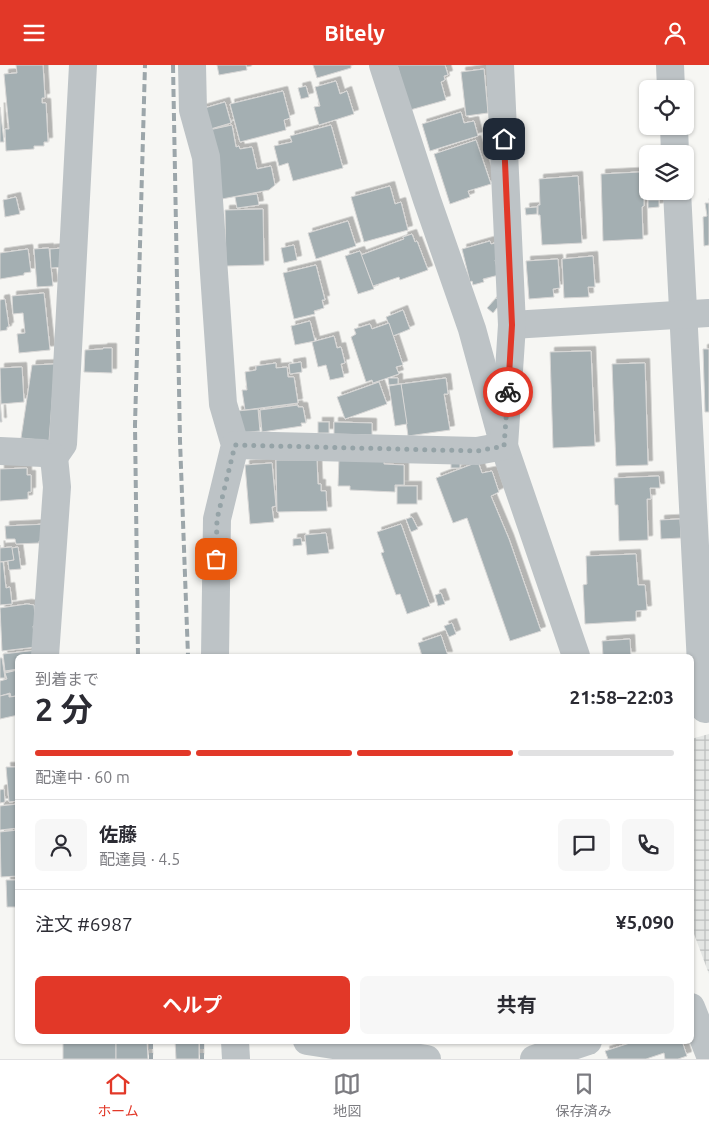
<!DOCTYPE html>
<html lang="ja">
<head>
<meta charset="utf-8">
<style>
  body { margin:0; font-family:Ubuntu,"Noto Sans JP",sans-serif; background:#f7f7f7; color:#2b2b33; height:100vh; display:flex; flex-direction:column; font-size:19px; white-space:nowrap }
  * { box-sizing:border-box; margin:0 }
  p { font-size:16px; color:#7c7c81 }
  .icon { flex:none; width:28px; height:28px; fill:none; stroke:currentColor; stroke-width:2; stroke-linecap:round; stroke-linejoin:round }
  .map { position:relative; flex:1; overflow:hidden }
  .side { position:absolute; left:15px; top:589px; width:679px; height:390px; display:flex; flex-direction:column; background:#fff; border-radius:8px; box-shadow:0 1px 4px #0004 }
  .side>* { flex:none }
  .buttons { position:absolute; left:639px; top:15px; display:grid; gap:10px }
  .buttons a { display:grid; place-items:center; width:55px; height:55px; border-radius:8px; background:#fff; box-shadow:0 1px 4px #0004; font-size:25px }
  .pin { position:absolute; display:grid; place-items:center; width:42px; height:42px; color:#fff; margin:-21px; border-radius:10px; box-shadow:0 2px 8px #0006 }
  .courier { position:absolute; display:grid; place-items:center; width:50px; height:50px; margin:-25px; border:4px solid #e23828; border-radius:50%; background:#fff; color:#222; box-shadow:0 1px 6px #0007 }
  .overview em { font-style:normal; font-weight:700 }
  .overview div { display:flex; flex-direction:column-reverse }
  .overview { display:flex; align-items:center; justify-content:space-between; height:85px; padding:0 20px }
  h1 { font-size:32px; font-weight:700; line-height:38px }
  .bar { display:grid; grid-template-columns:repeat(4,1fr); gap:8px 5px; align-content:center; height:60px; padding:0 20px }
  .bar i { height:6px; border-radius:4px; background:#e1e1e2 }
  .bar .active { background:#e23828 }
  .bar p { grid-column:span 4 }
  .line { display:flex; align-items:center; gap:12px; padding:0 20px; border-top:1px solid #e1e1e2 }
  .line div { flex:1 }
  .round { display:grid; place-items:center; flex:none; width:52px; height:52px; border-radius:8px; background:#f7f7f7 }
  .primary-button { display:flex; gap:10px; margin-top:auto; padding:10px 20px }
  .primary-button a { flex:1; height:58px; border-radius:8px; background:#e23828; color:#fff; font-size:20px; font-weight:700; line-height:58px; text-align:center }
  .primary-button a+a { background:#f7f7f7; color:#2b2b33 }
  header { display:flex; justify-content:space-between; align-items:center; height:65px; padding:0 20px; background:#e23828; color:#fff; font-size:22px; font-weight:700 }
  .menu { display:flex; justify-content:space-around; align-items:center; height:70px; border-top:1px solid #e1e1e2; background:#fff; font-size:14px; color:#7c7c81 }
  .menu a { display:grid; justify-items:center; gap:2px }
  .menu .active { color:#e23828 }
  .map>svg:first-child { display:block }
</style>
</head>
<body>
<header><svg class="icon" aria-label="menu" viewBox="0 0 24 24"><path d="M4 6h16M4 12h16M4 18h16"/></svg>Bitely<svg class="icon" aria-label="person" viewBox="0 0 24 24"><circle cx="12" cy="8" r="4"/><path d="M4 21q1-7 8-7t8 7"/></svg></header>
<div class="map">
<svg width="709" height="994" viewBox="0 0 709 994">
  <defs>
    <pattern id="industrial-grid" width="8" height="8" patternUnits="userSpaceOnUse" patternTransform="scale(1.25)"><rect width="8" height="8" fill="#e4e6e4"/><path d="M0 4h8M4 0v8" fill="none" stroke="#bcbfbe"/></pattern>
    <filter id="shadow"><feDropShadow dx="4.5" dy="-4.5" stdDeviation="0" flood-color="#0004"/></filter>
  </defs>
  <rect width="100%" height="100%" fill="#f6f6f3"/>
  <!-- industrial -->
  <path fill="url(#industrial-grid)" d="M709 669V909L691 861V674Z"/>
  <!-- building -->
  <g fill="#a4afb2" stroke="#d8d7d6" filter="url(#shadow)">
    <path d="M16 0H43L45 33H42V38H46L48 77H44V81H34V84L6 86 5 64H9L4 9 17 8Z"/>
    <path d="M217 0H246L247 5 219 10Z"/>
    <path d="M313 0H351V3L317 13Z"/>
    <path d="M397 0H445L448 10 444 11 445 15 441 17 446 35 410 45Z"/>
    <path d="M484 4 488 48 466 51 461 7Z"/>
    <path d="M336 16 340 29 347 26 354 49 319 60 314 42 320 41 315 22Z"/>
    <path d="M306 21 309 32 301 34 298 23Z"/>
    <path d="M283 26 290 53 284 55 286 65 240 77 230 39Z"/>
    <path d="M225 37 231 58 207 65 201 44Z"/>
    <path d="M0 42 4 77H0Z"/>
    <path d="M461 47 464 58 474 56 478 71 430 86 422 59Z"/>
    <path d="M232 60 236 82 239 81 240 84 252 82 257 104 271 101 275 120 269 125 222 134 209 65Z"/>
    <path d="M331 60 343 103 293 116 288 98 279 101 274 81 292 77 290 71Z"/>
    <path d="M476 75 491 119 468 126 470 132 450 139 434 89Z"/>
    <path d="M640 107 641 133 644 132V141L642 142 643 174 603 176 601 109Z"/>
    <path d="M578 111 582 178 542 180 540 150H538V140H540L539 114Z"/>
    <path d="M390 121 395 139 401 137 408 165 364 177 351 132Z"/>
    <path d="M257 129 259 140 237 143 235 132Z"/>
    <path d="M16 132 20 149 5 152 3 135Z"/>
    <path d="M648 135H659V142L648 143Z"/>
    <path d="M705 138H709V180L704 181 703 152 707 151Z"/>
    <path d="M537 142V149L526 150 525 143Z"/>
    <path d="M263 144 264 200 226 201 225 145Z"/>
    <path d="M348 156 356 181 316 194 308 168Z"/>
    <path d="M412 169 415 177 417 176 428 205 400 215 399 212 373 221 361 190 404 174 403 172Z"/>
    <path d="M490 176 491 179 495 178 499 193 495 195 499 210 483 214 484 217 473 220 472 216 470 217 462 184Z"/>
    <path d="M294 180 297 195 284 198 281 183Z"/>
    <path d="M49 183 53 221 37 222 34 184Z"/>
    <path d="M63 183 65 202 51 203 50 184Z"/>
    <path d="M28 184 31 207 24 208V210L0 214V188Z"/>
    <path d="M360 186 374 224 358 229 345 191Z"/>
    <path d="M593 191 595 222H588L589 232 564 233 562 194Z"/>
    <path d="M558 194 560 223 553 224 554 232 529 234 526 196Z"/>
    <path d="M316 200 325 235H322L324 243 314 246 315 249 294 254 283 208Z"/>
    <path d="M44 228 50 285 19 288 17 269 25 268 23 248 13 249 12 231Z"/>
    <path d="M496 233 501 238 493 248 487 243Z"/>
    <path d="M5 234 9 262H7V265L0 266V235Z"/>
    <path d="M403 245 410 264 393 271 386 252Z"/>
    <path d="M310 256 315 276 295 280 291 261Z"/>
    <path d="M389 258 403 300 396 302 399 309 373 318 372 315 366 317 351 272 356 269 354 264 370 259 372 264Z"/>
    <path d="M334 271 337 283 341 282 345 298 341 299 344 312 330 315 326 300 318 302 312 277Z"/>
    <path d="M103 283H112V308L84 307 85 285 103 284Z"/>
    <path d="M703 284H709V347H705Z"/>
    <path d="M591 286 595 381 553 383 550 287Z"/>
    <path d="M301 297 302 307 290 309 289 299Z"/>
    <path d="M276 298V303L287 302 288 312H294L298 338 245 345 242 325H247L245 307 256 305V301Z"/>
    <path d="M645 298 648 400 616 401 612 299Z"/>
    <path d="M55 299 49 376 21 373 32 300Z"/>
    <path d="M22 302 24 337 1 339 0 303Z"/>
    <path d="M388 313H398V319L389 320Z"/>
    <path d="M446 313 448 329H444L450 365 408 371 401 319Z"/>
    <path d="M379 317 387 339 345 354 337 332Z"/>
    <path d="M401 319 407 359 395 361 389 321Z"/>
    <path d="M0 335 2 357H0Z"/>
    <path d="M298 340V342H303L306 358H301L302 361 262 367 260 345Z"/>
    <path d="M258 344 260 366 240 368 237 346Z"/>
    <rect x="318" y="357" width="11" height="11"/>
    <path d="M334 357 372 358V370L334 369Z"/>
    <path d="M339 392 384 393V399L404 400V420H395V427L350 425V421H338Z"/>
    <path d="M276 395H317L318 419H321V426H326L327 446 277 447Z"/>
    <path d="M451 396 460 397V403H451Z"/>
    <path d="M478 397 482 408 492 406 499 427 491 431 509 474 541 566 510 576 467 453 453 458 436 413Z"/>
    <path d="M272 398 276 441 272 442 274 457 250 459 245 400Z"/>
    <path d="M27 403V410H31V427H28V434L0 436V404Z"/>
    <path d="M659 411 660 423H650L651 434H647L648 475 619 476 618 440H615L614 413Z"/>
    <rect x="397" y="421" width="20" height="18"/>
    <path d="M412 452 418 464 411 467 406 454Z"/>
    <path d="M680 454 681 473 661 474 660 455Z"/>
    <path d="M48 459 49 475 39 476V478L16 479 15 474H6L5 461Z"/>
    <path d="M401 459 430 541 407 549 400 529 396 530 381 488 384 487 377 467Z"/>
    <path d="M326 468 329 488 307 490 305 470Z"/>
    <path d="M301 473 302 480 293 481V474Z"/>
    <path d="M0 480V483L12 482 14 495 0 497Z"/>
    <path d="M18 482 21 504 9 505 8 496 14 495 12 483Z"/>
    <path d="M636 489 638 520H645L647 545 636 546V556L585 559 583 520 587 519 586 491Z"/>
    <path d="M0 497H3L6 523 10 522 12 539 0 540Z"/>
    <path d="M441 528 445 539 438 541 435 530Z"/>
    <path d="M27 539 34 540 36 560 33 561 36 582 2 586 0 543Z"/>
    <path d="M452 558 456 569 449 572 444 561Z"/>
    <path d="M441 570 448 591H422L418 578Z"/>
    <path d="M630 574 631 591H603L602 576Z"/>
    <path d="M37 585 38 591H18V604L5 606 3 589Z"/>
    <path d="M0 593H2L5 613H0Z"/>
    <path d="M18 605V630L11 632 10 628 0 631V616L7 614 5 608Z"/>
    <path d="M9 629V632L18 631V650L0 654V631Z"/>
    <path d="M6 702H18V736L9 737Z"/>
    <path d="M4 724 5 737 0 738V725Z"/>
    <path d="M18 739V763L0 765V741Z"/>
    <path d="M18 765V811L1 812 0 767Z"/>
    <path d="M6 815H18V842H7Z"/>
    <rect x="63" y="976" width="53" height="18"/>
    <path d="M116 976H147L148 994H116Z"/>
    <path d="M175 976H199V994H176Z"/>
    <path d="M636 976H682L687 991 678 994H665L664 988 646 994H608L605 986Z"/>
  </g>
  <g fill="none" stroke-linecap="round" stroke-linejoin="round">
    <!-- minor -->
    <g stroke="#bdc3c6" stroke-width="28">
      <path d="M192 0 193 45 206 92 223 339 235 380 217 454 215 591"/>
      <path d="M383 0 427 135 472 264 504 381 576 591"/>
      <path d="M670 0 671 24"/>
      <path d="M674 61 675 89"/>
      <path d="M677 126 702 619 705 644"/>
      <path d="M512 260 709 248"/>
      <path d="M235 380 477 386 504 381 512 260 500 0"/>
      <path d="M0 386 43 388 54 392 63 379 83 0"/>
      <path d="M45 591 57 422 54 392"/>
      <path d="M691 942 709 988"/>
      <path d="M235 976 236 994"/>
      <path d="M307 976 427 994"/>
      <path d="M534 994 588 976"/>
    </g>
    <!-- rail -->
    <g stroke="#9ca6aa" stroke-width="4" stroke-dasharray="8 4" stroke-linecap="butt">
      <path d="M173 0 180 376 188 591"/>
      <path d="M138 591 135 360 145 0"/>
      <path d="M151 976V994"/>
      <path d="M202 976V994"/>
    </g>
  </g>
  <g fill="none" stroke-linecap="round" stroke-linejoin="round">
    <!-- done -->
    <path stroke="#95a3a7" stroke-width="5" stroke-dasharray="0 9" d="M216 494 217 454 235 380 477 386 504 381 508 327"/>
    <!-- route -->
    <path stroke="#e23828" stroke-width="6" d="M504 74 512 260 508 327"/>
  </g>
</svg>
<div class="buttons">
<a><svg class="icon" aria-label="locate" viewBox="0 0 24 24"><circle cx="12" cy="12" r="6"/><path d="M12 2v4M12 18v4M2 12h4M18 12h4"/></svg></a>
<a><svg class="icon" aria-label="layers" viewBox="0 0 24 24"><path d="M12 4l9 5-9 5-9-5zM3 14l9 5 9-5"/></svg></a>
</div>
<div class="pin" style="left:216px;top:494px;background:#ea580c"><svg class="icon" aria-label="bag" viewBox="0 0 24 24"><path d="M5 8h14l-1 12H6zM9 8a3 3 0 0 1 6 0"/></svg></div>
<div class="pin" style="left:504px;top:74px;background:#1f2937"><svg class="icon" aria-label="home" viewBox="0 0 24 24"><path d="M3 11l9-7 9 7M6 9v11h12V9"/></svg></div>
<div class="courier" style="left:508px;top:327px"><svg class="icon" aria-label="bike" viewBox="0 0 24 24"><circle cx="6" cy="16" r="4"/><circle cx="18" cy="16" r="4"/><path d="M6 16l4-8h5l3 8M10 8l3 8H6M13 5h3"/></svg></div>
<section class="side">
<div class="overview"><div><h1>2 分</h1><p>到着まで</p></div><em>21:58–22:03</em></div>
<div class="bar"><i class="active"></i><i class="active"></i><i class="active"></i><i></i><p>配達中 · 60 m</p></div>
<div class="line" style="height:90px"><a class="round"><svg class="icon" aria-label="person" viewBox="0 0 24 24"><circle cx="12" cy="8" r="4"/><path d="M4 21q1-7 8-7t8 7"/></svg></a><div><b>佐藤</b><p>配達員 · 4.5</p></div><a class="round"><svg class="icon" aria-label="chat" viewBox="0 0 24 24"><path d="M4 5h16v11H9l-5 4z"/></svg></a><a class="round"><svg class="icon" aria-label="phone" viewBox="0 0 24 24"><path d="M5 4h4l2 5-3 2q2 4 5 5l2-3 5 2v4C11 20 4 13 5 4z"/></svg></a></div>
<div class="line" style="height:65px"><div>注文 #6987</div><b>¥5,090</b></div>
<div class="primary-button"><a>ヘルプ</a><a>共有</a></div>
</section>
</div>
<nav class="menu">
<a class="active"><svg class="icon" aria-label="home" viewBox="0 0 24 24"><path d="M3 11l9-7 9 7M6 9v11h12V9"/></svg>ホーム</a>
<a><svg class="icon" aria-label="map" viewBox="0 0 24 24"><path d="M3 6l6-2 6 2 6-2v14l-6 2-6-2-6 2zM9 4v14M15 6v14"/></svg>地図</a>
<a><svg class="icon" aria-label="saved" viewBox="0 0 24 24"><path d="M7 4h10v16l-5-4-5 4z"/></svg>保存済み</a>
</nav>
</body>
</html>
